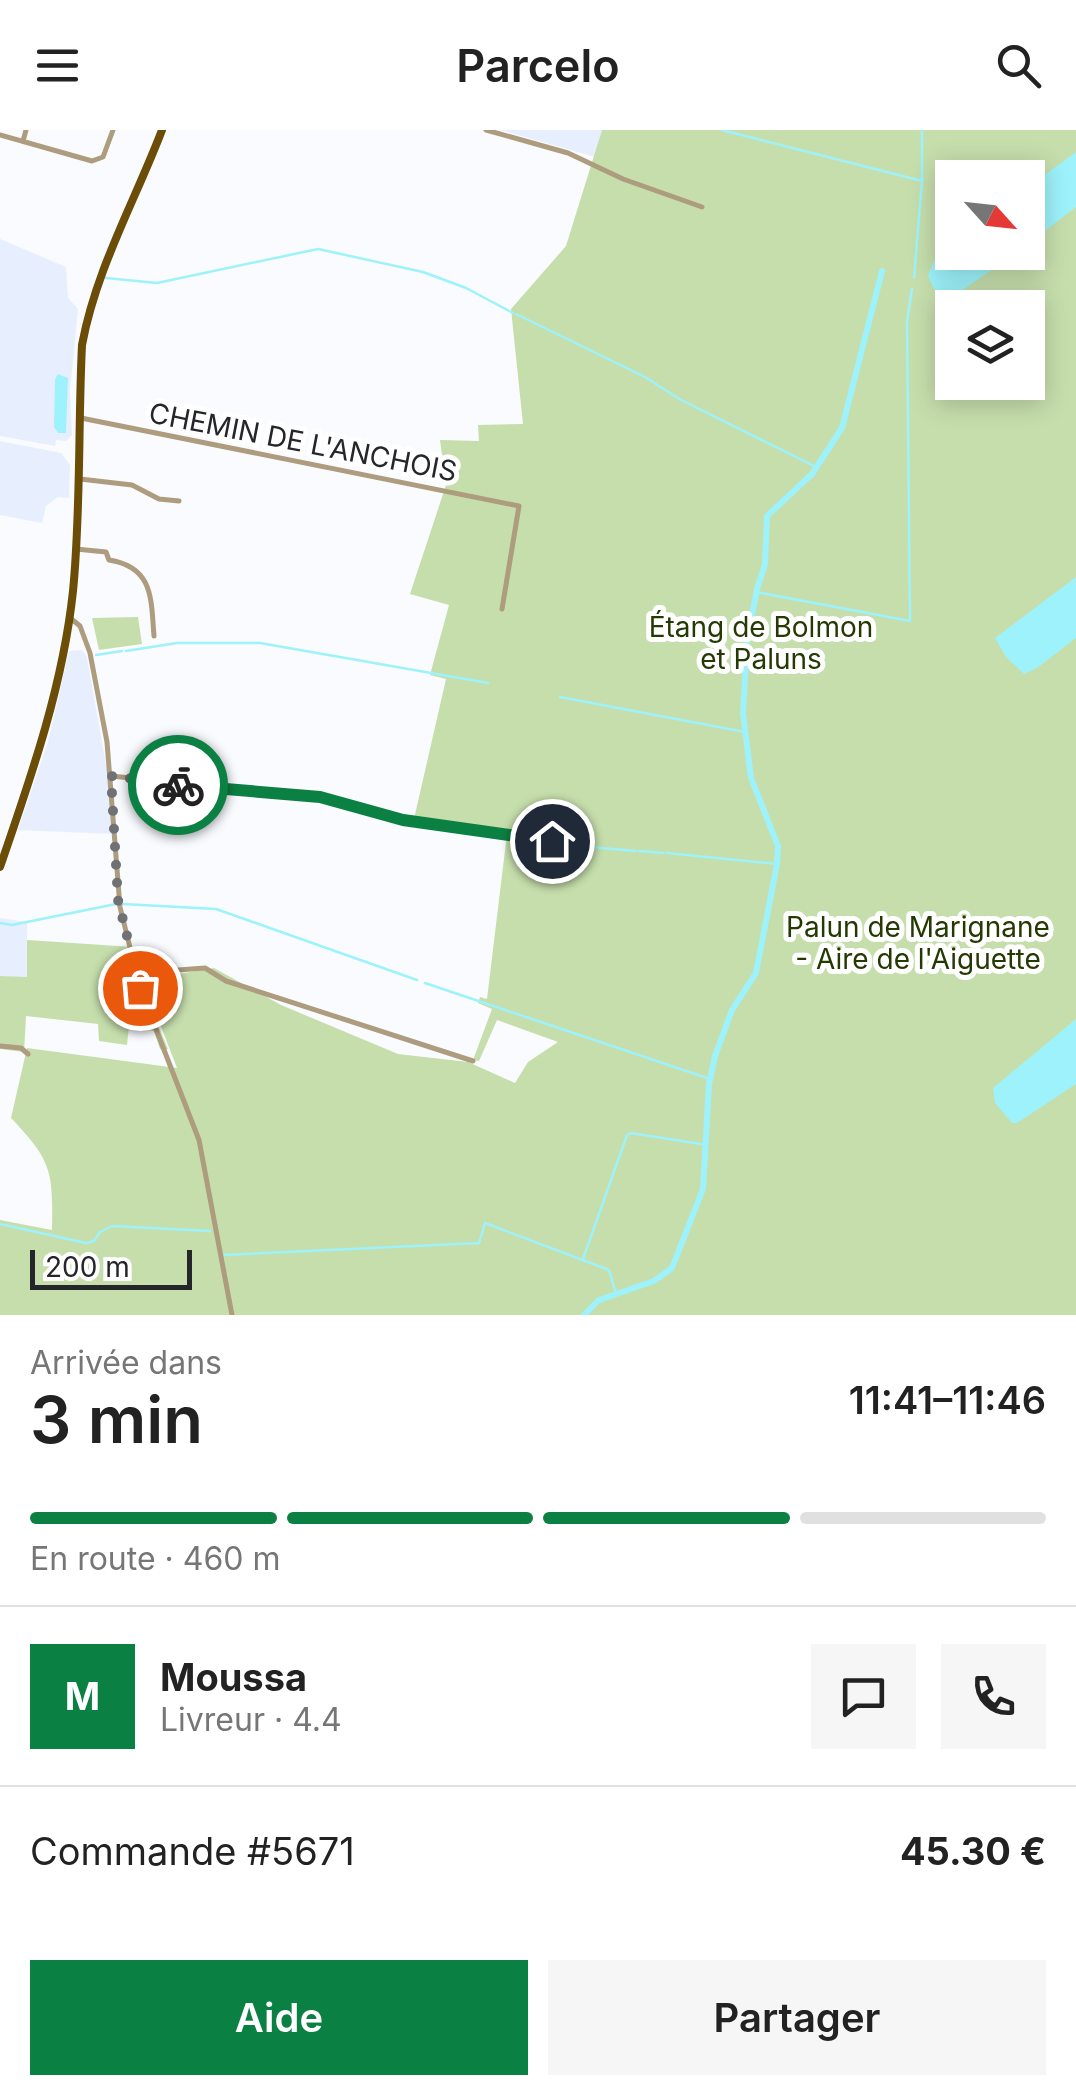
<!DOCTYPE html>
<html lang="fr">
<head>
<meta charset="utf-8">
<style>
  body { margin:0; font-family:Inter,sans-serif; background:#f6f6f6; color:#222; height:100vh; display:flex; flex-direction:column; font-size:38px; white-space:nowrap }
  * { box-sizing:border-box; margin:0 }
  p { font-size:32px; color:#767676 }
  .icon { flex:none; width:55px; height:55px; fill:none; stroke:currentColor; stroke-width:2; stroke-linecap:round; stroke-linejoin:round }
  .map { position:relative; height:1185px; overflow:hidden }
  .side { display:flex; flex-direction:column; background:#fff; flex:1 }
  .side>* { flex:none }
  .needle { width:65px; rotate:117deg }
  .controls { position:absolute; left:935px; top:30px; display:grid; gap:20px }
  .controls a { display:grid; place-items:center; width:110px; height:110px; border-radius:0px; background:#fff; box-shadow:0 5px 25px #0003; font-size:50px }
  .scale { position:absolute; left:30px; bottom:25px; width:162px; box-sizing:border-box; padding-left:10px; border:5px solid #252629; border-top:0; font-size:28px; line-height:35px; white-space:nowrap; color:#252629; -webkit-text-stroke:8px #fff; paint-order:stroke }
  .pin { position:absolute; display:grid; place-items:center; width:85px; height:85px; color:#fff; margin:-42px; border:5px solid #fff; border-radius:50%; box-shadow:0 2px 10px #0007 }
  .courier { position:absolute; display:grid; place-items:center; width:100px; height:100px; margin:-50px; border:8px solid #0b8043; border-radius:50%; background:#fff; color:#222; box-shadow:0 2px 12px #0007 }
  .head em { font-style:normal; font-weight:600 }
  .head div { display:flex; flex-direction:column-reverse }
  .head { display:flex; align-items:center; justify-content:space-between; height:170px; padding:0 30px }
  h1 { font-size:65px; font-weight:600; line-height:75px }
  .bar { display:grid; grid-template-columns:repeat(4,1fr); gap:15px 10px; align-content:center; height:120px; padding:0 30px }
  .bar i { height:12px; border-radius:8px; background:#e0e0e0 }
  .bar .on { background:#0b8043 }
  .bar p { grid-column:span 4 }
  .line { display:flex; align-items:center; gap:25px; padding:0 30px; border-top:2px solid #e0e0e0 }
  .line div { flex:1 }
  .round { display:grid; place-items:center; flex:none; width:105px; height:105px; border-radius:0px; background:#f6f6f6 }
  .cta { display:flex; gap:20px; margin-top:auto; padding:20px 30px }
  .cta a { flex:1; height:115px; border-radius:0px; background:#0b8043; color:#fff; font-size:40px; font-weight:600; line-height:115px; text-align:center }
  .cta a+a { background:#f6f6f6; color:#222 }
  header { display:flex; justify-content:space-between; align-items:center; height:130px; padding:0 30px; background:#fff; font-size:45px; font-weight:600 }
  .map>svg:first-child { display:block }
</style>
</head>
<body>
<header><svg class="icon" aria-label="menu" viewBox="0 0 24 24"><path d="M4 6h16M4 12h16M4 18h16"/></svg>Parcelo<svg class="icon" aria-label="search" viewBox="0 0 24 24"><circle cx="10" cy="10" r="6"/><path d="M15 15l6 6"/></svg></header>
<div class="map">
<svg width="1076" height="1185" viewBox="0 0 1076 1185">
  <rect width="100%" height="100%" fill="#f9fbfe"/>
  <!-- built -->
  <g fill="#e7effe">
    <path d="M501 0H603L595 27Z"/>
    <path d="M0 109 66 137 68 168 78 179 70 261 72 305 66 311 56 310 55 316 0 306Z"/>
    <path d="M0 311 61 323 70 335 69 368 58 367 46 376 42 393 0 385Z"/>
    <path d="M82 520 87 528 107 640 113 704 18 700 48 612 69 521Z"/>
    <path d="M0 788 27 792V848L0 846Z"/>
  </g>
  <!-- green -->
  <g fill="#c6deac" fill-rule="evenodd">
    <path d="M602 0H1076V1185H0V1090L52 1100C53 1041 52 1031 11 988L27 918 177 938 143 850 214 838 281 875 398 924 468 932 515 953 528 932 558 912 497 890 479 931 473 930 492 879 478 873 480 867 487 869 507 704 414 689 446 549 430 545 449 475 410 464 446 355 440 310 479 311 478 295 523 294 511 179 566 116ZM952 48H1028V122H952ZM952 178H1028V252H952Z"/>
    <path d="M138 487 142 514 99 520 92 488Z"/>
    <path d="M27 810 133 817 142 857 168 919H160L154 901 129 896 127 915 99 911 98 894 26 886 24 922 0 919V846L27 847Z"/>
  </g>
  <!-- water -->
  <g fill="#9df2fb">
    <path d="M1076 22V77L1028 114V57Z"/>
    <path d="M952 112V122L1016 123 951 168C937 166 932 158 928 145L936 127Z"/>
    <path d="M58 244 68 248 66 303H58L54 297 55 249Z"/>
    <path d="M1076 447V508L1037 538 1024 544 1006 527 995 508Z"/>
    <path d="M1076 889V954L1017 993H1012L995 973 993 958Z"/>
  </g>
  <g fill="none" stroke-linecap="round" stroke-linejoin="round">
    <!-- stream -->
    <g stroke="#9df2fb" stroke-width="2.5">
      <path d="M722 0 922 51"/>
      <path d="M106 148 157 153 318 119 423 142 466 158 513 183"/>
      <path d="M914 148 922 51V0"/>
      <path d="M516 184 645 247 681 270 816 337"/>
      <path d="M756 462 910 491 907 192 912 159"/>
      <path d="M126 521 177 513H260L488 553"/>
      <path d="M96 525 122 521"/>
      <path d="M560 567 745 602"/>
      <path d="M579 716 636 721"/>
      <path d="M639 721 664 723"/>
      <path d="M667 723 777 734"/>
      <path d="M123 774 216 779 417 850"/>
      <path d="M0 793 12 795 116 774"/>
      <path d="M425 853 710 949"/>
      <path d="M0 1094 86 1113 94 1111 100 1102 112 1096 210 1101"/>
      <path d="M223 1125 479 1113 485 1093 609 1140 616 1164"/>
      <path d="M583 1129 627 1005 631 1003 707 1015"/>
    </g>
    <!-- canal -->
    <path stroke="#9df2fb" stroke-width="6" d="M584 1185 599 1170 654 1151 672 1138 703 1059 709 954 715 926 732 880 756 843 777 734 778 716 751 648 743 583 747 511 757 459 765 434 767 386 812 344 842 298 882 141"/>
    <!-- street -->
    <g stroke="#ad9c7e" stroke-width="5">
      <path d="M486 0 568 23 623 49 702 77"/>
      <path d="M0 5 92 31 103 27 113 0"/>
      <path d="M23 11 26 0"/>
      <path d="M81 288 519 376 502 479"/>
      <path d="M80 349 132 355 159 369 179 371"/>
      <path d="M76 419 106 422 109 430C154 437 151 470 154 506"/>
      <path d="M69 487 80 496 90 523 107 612 120 777 140 858 199 1010 232 1185"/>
      <path d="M111 646 320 667 403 689 552 711"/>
      <path d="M138 843 205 838 226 851 473 931"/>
      <path d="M0 916 21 918 28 924"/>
    </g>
    <!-- primary -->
    <path stroke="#6c4d07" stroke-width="8" d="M0 737C31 647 63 556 73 461 81 380 78 297 82 215 96 139 135 71 162 0"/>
  </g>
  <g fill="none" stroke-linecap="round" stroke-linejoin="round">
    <!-- done -->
    <path stroke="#6f7174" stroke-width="10" stroke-dasharray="0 18" d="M140 858 118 770 111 646 178 655"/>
    <!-- route -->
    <path stroke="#0b8043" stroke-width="12" d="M178 655 320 667 403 690 552 711"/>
  </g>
  <g text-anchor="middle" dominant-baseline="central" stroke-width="10" stroke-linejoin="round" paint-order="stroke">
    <!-- street labels -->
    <g font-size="28" fill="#252629" stroke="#fff">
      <text transform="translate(303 312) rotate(11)">CHEMIN DE L'ANCHOIS</text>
    </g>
    <!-- park labels -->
    <g font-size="28" fill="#253903" stroke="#fff">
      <text x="761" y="497">Étang de Bolmon<tspan x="761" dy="32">et Paluns</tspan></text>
      <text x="918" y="797">Palun de Marignane<tspan x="918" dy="32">- Aire de l'Aiguette</tspan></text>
    </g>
  </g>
</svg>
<div class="controls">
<a><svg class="needle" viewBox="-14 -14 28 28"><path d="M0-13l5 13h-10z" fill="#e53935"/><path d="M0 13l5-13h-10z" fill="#767676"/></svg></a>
<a><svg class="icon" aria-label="layers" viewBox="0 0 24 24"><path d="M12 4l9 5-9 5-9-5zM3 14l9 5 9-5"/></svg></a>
</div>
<div class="scale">200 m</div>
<div class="pin" style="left:140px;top:858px;background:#ea580c"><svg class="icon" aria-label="bag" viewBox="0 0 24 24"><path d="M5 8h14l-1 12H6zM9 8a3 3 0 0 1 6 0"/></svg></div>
<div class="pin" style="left:552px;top:711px;background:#1f2937"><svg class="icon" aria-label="home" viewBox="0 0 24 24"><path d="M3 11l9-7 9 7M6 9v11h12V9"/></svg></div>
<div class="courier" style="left:178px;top:655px"><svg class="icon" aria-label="bike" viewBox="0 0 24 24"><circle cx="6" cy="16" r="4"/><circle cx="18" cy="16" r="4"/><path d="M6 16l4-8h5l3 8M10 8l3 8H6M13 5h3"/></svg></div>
</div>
<section class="side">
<div class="head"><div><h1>3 min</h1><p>Arrivée dans</p></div><em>11:41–11:46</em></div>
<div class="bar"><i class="on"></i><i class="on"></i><i class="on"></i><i></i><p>En route · 460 m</p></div>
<div class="line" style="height:180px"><b class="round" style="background:#0b8043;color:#fff">M</b><div><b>Moussa</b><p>Livreur · 4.4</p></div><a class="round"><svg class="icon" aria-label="chat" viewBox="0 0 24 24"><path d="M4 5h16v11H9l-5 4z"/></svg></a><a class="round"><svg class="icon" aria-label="phone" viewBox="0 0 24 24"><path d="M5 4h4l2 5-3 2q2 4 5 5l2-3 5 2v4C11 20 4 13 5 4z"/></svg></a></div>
<div class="line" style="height:130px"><div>Commande #5671</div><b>45.30 €</b></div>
<div class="cta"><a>Aide</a><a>Partager</a></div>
</section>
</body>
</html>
